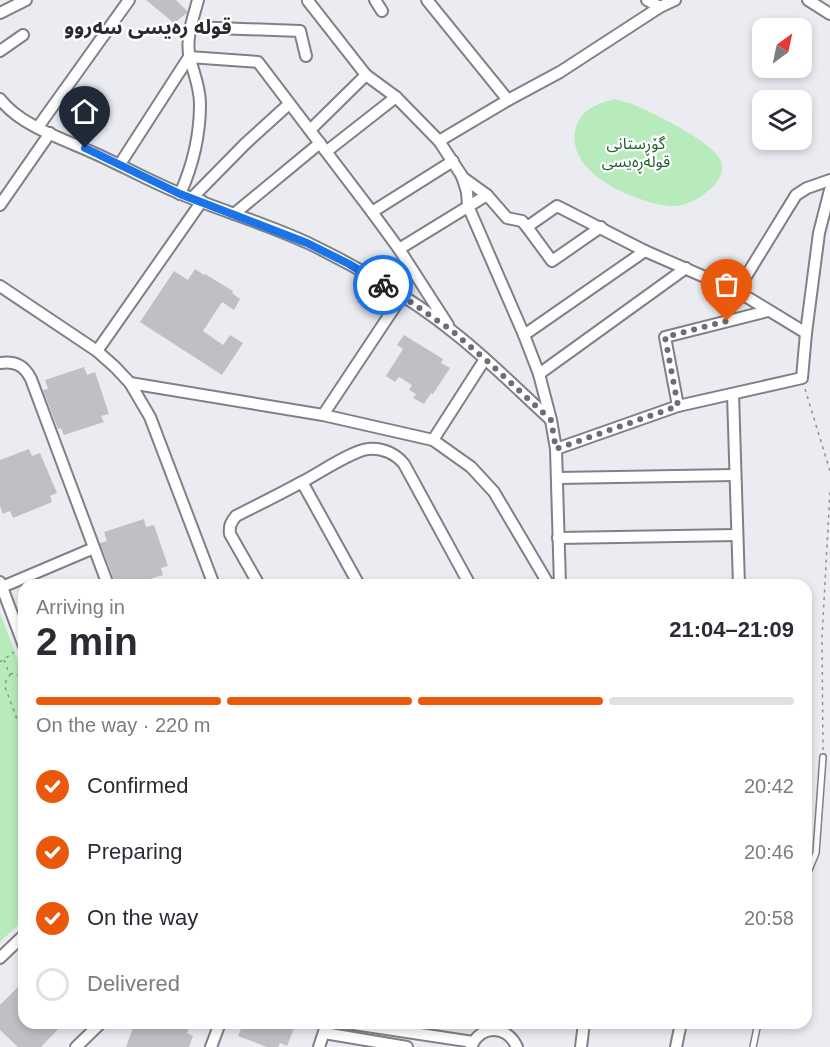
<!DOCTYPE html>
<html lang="en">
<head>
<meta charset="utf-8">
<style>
  body { margin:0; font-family:Arial,"Noto Sans Arabic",sans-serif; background:#f7f7f7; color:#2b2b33; height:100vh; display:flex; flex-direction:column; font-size:22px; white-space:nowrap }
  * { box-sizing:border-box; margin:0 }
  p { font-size:20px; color:#7c7c81 }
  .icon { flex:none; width:33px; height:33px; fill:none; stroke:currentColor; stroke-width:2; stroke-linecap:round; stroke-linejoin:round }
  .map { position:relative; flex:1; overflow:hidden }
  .details { position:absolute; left:18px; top:579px; width:794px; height:450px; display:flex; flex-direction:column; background:#fff; border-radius:18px; box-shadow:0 3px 9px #0003 }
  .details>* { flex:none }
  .needle { width:39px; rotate:33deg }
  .controls { position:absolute; left:752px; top:18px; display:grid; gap:12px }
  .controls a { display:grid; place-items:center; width:60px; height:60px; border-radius:12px; background:#fff; box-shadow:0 3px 9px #0003; font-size:30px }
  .pin { position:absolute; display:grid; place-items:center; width:51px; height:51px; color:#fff; margin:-62px -26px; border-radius:50% 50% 50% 0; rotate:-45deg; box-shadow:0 0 6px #0007 }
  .pin .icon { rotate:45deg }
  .courier { position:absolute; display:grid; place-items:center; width:60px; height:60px; margin:-30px; border:4px solid #1a73e8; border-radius:50%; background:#fff; color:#222; box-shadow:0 2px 8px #0007 }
  .head em { font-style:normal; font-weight:600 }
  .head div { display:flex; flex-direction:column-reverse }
  .head { display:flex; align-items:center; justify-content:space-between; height:102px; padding:0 18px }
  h1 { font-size:39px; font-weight:600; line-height:45px }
  .bar { display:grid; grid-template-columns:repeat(4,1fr); gap:9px 6px; align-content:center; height:72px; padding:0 18px }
  .bar i { height:8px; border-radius:4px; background:#e1e1e2 }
  .bar .current { background:#ea580c }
  .bar p { grid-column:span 4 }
  ol { padding:0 18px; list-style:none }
  li { display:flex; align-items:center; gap:18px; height:66px }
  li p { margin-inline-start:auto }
  li .icon { padding:6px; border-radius:50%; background:#ea580c; color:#fff; stroke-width:4 }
  li:last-child { color:#7c7c81 }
  li i { width:33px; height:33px; border:3px solid #e1e1e2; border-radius:50% }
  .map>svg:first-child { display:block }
</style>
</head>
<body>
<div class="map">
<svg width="830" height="1047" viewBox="0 0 830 1047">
  <rect width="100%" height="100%" fill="#eaecf2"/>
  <!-- green -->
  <g fill="#b8ebbb">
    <path d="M614 99C620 101 626 102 632 104 651 112 719 144 722 164 724 174 716 185 708 191 699 199 684 207 671 206 636 203 563 173 576 127 582 109 597 104 614 99Z"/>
    <path d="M0 613 24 676V919L0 942Z"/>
  </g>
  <!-- building -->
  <g fill="#bfc0c6">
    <path d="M146 0H176L187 11V13L174 23Z"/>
    <path d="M195 269 204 275 205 274 233 291 232 293 240 299 234 310 222 302 203 331 223 345 230 335 243 343 222 375 140 322 174 271 188 280Z"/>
    <path d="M404 335 443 359 441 363 450 368 433 394 431 393 424 404 413 398 416 394 409 390 412 385 399 377 395 382 386 376 403 349 397 345Z"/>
    <path d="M84 367 87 375 95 372 109 414 101 416 104 422 64 435 61 428 58 429 43 390 48 389 45 380Z"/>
    <path d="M29 449 32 456 40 453 57 493 50 496 52 502 13 518 10 511 3 514 0 506V460Z"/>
    <path d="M144 519 146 527 154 525 168 566 161 568 163 575 130 585H122L121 580 115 582 100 543 107 541 104 532Z"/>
    <path d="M24 981V1023H64L41 1047H18L0 1030V1005Z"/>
    <path d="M135 1023H181L190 1026 187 1033 193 1036 189 1047H126Z"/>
    <path d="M227 1023H296L287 1046 280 1043 278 1047H267L238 1036 241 1029 227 1024Z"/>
  </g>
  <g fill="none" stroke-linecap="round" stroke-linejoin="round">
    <defs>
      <g id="service">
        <path d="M806 877 816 853 823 757"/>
        <path d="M753 1047 758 1023"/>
      </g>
      <g id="minor">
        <path d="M309 0 308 1 366 75 396 97 439 141 462 176 467 192 468 206 524 335 539 374 551 420 556 449 560 585"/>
        <path d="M375 0 382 11"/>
        <path d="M427 0 508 100"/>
        <path d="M647 0 660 7"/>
        <path d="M808 0 830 14"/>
        <path d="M0 13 26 0"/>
        <path d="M191 27 300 31 306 56"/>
        <path d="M0 51 23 35"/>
        <path d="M0 99C21 126 63 139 94 153 123 166 151 182 181 194 223 211 267 224 308 243 356 266 411 298 452 331 487 358 518 390 550 419"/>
        <path d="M38 127 129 0"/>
        <path d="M310 130 366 75"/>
        <path d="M439 141 508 100 560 72 660 7 675 0"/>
        <path d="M327 151 396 97"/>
        <path d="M120 164 189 57 258 62 372 212 399 249 448 325"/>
        <path d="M462 177 487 195 507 218 522 221 527 227 557 206 645 251 737 291 806 333"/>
        <path d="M180 194C193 165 200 135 200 104 200 87 194 74 190 59 185 39 193 19 198 0"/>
        <path d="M192 198 245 144 289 104"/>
        <path d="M0 205 50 133"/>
        <path d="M372 212 453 161"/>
        <path d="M234 214 320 143"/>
        <path d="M527 227 552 261 601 227"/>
        <path d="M399 249 487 195"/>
        <path d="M0 286 97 351 115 367 130 383 150 417 214 585"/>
        <path d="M737 291 796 195 807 188 830 180"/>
        <path d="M524 335 645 251"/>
        <path d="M97 351 202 201"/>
        <path d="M0 363C15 361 24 365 31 379L108 585"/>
        <path d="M539 374 686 268"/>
        <path d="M130 383 323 415 433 440 471 467 494 492 549 585"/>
        <path d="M733 394 739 585"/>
        <path d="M678 406 665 337 768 311"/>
        <path d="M323 415 402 296"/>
        <path d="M433 440 485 359"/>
        <path d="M556 449 678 406 802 378 806 333 819 233 830 190"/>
        <path d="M558 478 735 475"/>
        <path d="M302 482 359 585"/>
        <path d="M558 538 737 535"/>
        <path d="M0 582 24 646"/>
        <path d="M259 585 230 534C229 526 231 522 236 516 258 505 280 494 302 482 318 474 351 451 368 449 382 447 396 454 404 464L470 585"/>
        <path d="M2 587 94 548"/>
        <path d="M0 958 24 935"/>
        <path d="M347 1023 473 1042"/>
        <path d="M324 1033 407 1047"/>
        <path d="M76 1047 101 1023"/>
        <path d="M211 1047 220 1023"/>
        <path d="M319 1047 327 1023"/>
        <path d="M471 1047C481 1024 507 1025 517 1047"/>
        <path d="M581 1047 584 1023"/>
        <path d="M676 1047 681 1023"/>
      </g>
    </defs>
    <!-- service casing -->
    <use href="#service" stroke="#7f8186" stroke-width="8"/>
    <!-- minor casing -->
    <use href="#minor" stroke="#7f8186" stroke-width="14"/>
    <!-- path -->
    <g stroke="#8e9094" stroke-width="1.5" stroke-dasharray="3 4.5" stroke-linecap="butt">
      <path d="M805 389 830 471"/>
      <path d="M4 660 10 675 6 681 5 687 24 738"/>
      <path d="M0 662 14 652"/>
      <path d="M10 674 15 673 18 675 24 690"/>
      <path d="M823 750 822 638 830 491"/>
    </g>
    <!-- service -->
    <use href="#service" stroke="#fff" stroke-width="5"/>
    <!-- minor -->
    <use href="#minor" stroke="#fff" stroke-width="10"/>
  </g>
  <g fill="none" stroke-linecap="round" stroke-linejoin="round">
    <!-- done -->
    <path stroke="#6d6e71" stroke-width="6" stroke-dasharray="0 10.8" d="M383 285 402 296 451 330 485 359 551 420 556 449 678 406 665 337 727 321"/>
    <!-- route -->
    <path stroke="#1a73e8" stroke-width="8" d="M85 148 180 194 307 243 349 264 383 285"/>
  </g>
  <g text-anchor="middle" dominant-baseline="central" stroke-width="4.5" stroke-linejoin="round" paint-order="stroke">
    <!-- park labels -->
    <g font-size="16" fill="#1f5f29" stroke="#fff">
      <text x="636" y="143">گۆڕستانی<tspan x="636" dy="18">قولەڕەیسی</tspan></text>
    </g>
    <!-- quarter labels -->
    <g font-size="20" font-weight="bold" fill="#292a2c" stroke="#fff">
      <text x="148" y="27">قولە رەیسی سەروو</text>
    </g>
  </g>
</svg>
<div class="controls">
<a><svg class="needle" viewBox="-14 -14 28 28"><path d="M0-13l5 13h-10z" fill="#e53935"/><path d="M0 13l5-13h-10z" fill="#7c7c81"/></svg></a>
<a><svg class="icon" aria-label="layers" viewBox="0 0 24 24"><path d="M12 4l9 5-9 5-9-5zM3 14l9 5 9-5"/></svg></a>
</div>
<div class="pin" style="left:727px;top:321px;background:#ea580c"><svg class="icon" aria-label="bag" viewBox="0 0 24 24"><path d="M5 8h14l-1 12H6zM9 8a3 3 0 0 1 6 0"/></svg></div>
<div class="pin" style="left:85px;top:148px;background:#1f2937"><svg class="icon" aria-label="home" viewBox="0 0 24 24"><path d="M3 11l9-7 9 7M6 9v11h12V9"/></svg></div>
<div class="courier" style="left:383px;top:285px"><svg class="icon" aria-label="bike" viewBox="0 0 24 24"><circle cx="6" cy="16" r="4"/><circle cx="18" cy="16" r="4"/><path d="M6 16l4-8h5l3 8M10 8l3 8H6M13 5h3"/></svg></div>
<section class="details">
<div class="head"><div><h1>2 min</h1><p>Arriving in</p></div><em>21:04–21:09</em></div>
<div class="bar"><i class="current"></i><i class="current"></i><i class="current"></i><i></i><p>On the way · 220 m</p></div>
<ol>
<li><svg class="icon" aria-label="check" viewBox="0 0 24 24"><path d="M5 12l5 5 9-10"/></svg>Confirmed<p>20:42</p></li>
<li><svg class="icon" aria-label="check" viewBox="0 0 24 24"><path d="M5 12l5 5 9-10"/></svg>Preparing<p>20:46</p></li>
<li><svg class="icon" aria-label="check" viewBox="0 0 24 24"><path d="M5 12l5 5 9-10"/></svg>On the way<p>20:58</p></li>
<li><i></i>Delivered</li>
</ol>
</section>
</div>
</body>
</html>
